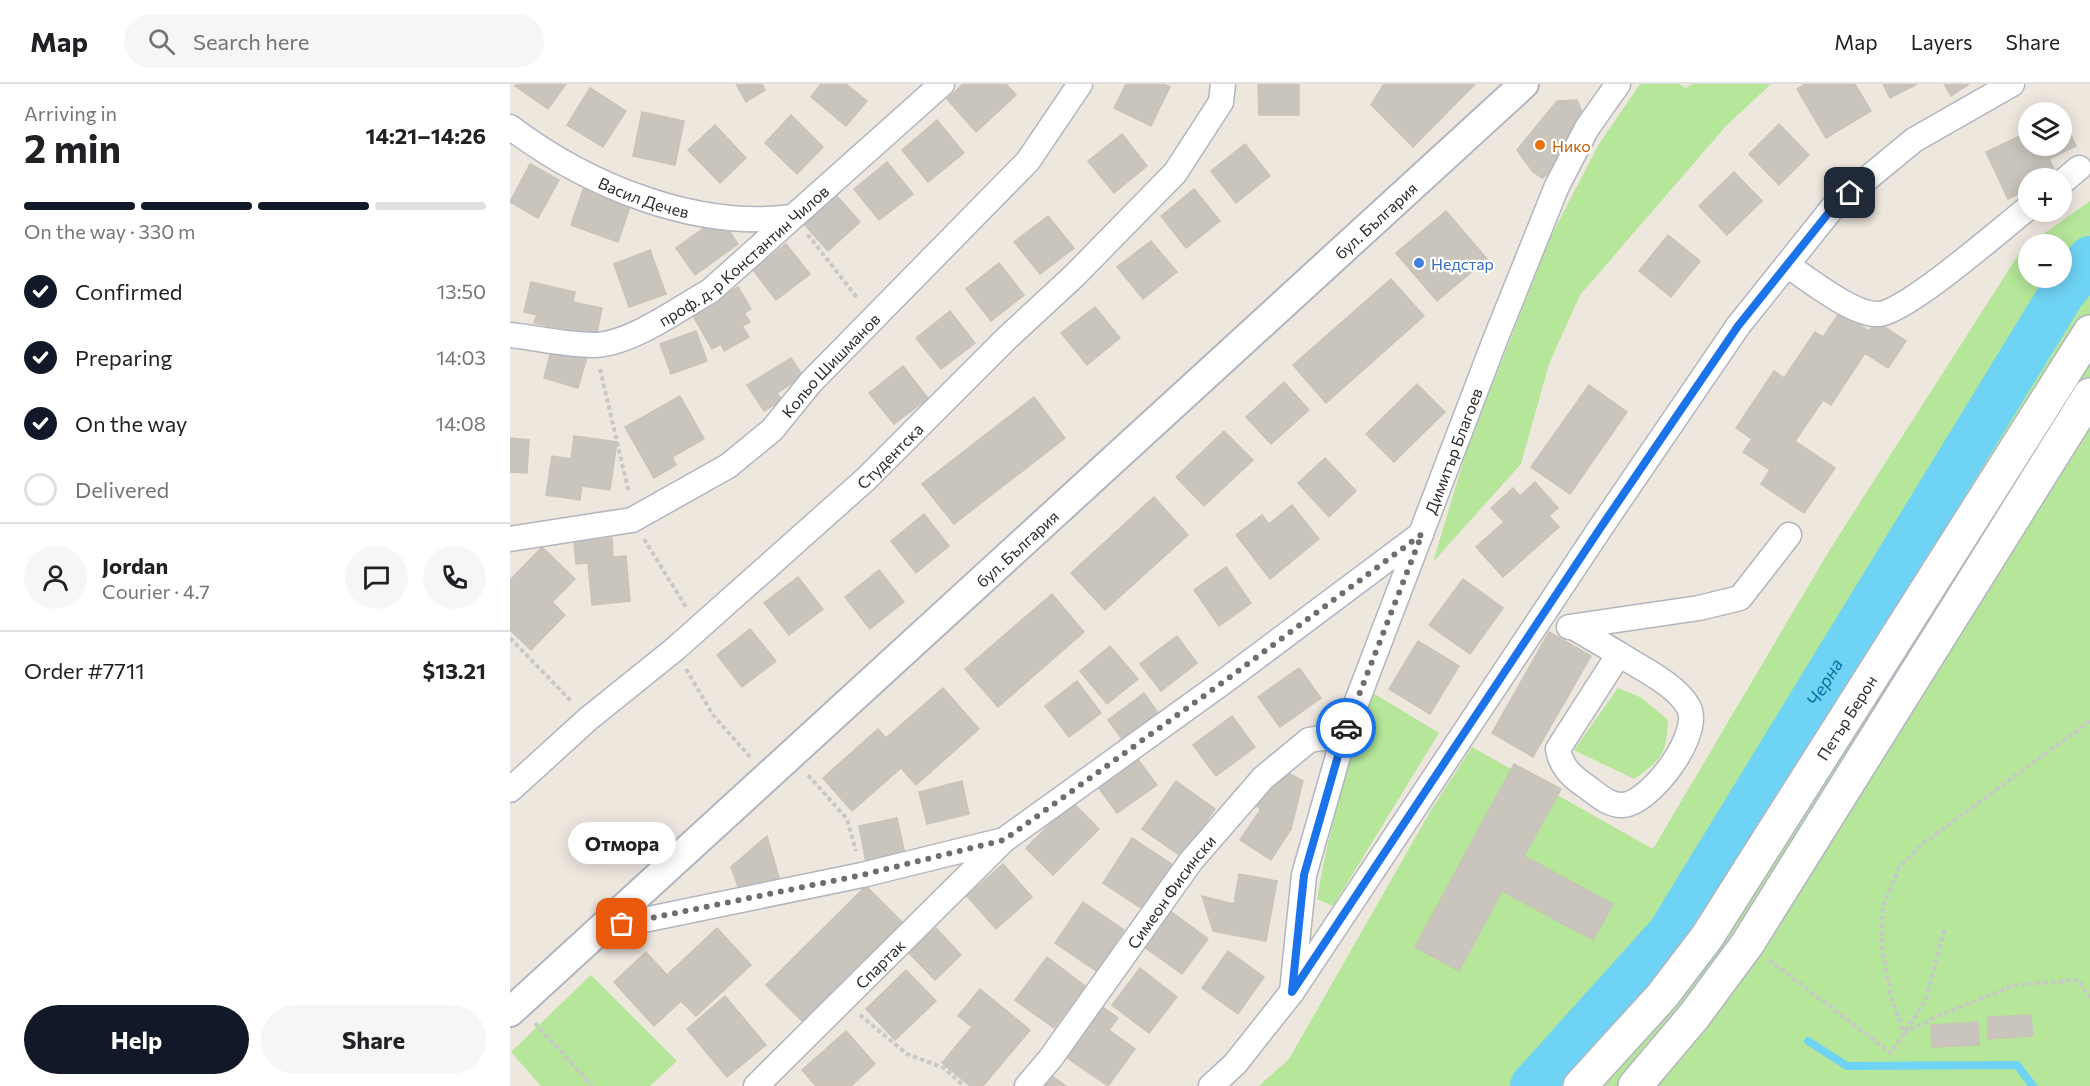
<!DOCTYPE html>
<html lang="en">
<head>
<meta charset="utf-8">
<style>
  body { margin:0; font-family:Commissioner,sans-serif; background:#f6f6f6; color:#202124; height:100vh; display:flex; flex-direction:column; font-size:22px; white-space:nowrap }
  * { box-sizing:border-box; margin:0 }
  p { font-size:20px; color:#757577 }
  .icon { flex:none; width:33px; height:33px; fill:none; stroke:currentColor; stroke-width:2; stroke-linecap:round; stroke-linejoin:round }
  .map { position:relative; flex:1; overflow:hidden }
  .side { display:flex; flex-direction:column; background:#fff; width:510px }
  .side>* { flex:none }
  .buttons { position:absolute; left:1508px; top:18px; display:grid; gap:12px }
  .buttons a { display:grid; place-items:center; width:54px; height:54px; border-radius:50%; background:#fff; box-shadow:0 3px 15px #0003; font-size:30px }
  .pin { position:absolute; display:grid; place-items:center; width:51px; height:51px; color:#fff; margin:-26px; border-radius:12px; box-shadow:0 3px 9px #0006 }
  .courier { position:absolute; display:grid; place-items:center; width:60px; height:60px; margin:-30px; border:4px solid #1a73e8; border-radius:50%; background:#fff; color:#222; box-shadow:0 2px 8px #0007 }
  .bubble { position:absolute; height:42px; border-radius:21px; background:#fff; box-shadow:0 3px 15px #0003; font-size:20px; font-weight:700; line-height:42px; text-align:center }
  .summary em { font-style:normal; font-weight:700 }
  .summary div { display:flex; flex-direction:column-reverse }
  .summary { display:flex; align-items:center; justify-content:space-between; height:102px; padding:0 24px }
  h1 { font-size:39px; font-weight:700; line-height:45px }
  .bar { display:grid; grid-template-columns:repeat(4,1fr); gap:9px 6px; align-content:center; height:72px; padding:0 24px }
  .bar i { height:8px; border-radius:4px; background:#e0e0e0 }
  .bar .active { background:#111827 }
  .bar p { grid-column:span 4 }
  .line { display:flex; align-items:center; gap:15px; padding:0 24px; border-top:2px solid #e0e0e0 }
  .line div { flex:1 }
  .round { display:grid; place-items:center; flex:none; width:63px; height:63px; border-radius:32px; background:#f6f6f6 }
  ol { padding:0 24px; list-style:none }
  li { display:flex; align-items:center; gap:18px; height:66px }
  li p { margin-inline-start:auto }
  li .icon { padding:6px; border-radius:50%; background:#111827; color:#fff; stroke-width:4 }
  li:last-child { color:#757577 }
  li i { width:33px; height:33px; border:3px solid #e0e0e0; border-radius:50% }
  .action { display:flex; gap:12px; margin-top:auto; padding:12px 24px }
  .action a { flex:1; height:69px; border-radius:36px; background:#111827; color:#fff; font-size:24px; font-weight:700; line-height:69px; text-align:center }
  .action a+a { background:#f6f6f6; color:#202124 }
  header { display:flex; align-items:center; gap:36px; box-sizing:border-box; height:84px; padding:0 30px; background:#fff; border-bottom:2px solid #e0e0e0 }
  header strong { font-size:28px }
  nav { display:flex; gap:33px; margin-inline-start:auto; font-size:21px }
  .search { width:420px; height:54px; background:#f6f6f6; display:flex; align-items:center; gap:15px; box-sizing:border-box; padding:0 21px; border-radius:33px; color:#757577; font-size:22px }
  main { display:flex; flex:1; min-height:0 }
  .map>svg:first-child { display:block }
</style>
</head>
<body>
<header>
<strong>Map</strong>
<div class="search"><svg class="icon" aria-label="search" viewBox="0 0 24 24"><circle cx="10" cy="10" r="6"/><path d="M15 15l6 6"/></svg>Search here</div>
<nav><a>Map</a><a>Layers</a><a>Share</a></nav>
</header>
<main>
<section class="side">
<div class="summary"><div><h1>2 min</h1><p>Arriving in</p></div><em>14:21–14:26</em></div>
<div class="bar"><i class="active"></i><i class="active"></i><i class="active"></i><i></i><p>On the way · 330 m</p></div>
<ol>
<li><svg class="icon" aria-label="check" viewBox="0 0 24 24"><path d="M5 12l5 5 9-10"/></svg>Confirmed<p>13:50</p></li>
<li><svg class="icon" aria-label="check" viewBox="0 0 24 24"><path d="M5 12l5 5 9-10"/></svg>Preparing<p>14:03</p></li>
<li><svg class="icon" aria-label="check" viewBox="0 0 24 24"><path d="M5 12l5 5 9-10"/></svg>On the way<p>14:08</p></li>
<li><i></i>Delivered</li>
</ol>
<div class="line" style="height:108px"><a class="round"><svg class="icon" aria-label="person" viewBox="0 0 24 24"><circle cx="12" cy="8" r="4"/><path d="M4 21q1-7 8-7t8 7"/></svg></a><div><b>Jordan</b><p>Courier · 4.7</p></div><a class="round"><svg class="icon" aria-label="chat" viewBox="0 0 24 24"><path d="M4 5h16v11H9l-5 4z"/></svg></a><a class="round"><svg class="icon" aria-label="phone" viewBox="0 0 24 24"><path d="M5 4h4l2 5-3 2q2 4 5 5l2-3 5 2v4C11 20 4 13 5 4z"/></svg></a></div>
<div class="line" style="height:78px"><div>Order #7711</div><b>$13.21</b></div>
<div class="action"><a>Help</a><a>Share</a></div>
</section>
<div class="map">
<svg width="1580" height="1002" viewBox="0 0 1580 1002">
  <rect width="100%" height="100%" fill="#eee7de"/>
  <!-- green -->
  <g fill="#b5e699">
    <path d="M1130 0H1169L1176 4 1182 0H1261L1216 42 1070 211 1039 280 1011 380 923 478 957 365 1041 152 1089 60Z"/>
    <path d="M1580 117V1002H749L779 975 921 726 962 663 1143 765 1319 467 1512 165 1518 161V194H1551V160H1519Z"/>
    <path d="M1108 604 1132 614 1158 636C1156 671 1152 675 1124 695L1064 666Z"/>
    <path d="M863 609 929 649 823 822 807 815C819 746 837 675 863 609Z"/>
    <path d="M81 891 167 977 140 1002H31L1 968Z"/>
  </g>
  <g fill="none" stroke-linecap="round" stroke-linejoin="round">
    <!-- stream -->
    <g stroke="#6ed3f4" stroke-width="8">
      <path d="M1160 850 1173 861"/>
      <path d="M1298 957 1337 982 1507 981 1523 1002"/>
    </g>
    <!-- river -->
    <path stroke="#6ed3f4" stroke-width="46" id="s1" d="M1023 1002 1160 850 1552 209 1580 175"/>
  </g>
  <!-- building -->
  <g fill="#c9c5bc" stroke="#cac3b7" stroke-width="1.5">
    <path d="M7 0H56L38 25 5 2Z"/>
    <path d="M226 0H252L255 6 236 18Z"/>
    <path d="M311 0H336L357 17 336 42 301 13Z"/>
    <path d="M453 0H496L506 11 466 48 437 15Z"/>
    <path d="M616 0H653L660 3 641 42 604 24Z"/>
    <path d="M748 0H789V31H749Z"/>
    <path d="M874 0H965L903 63 861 21Z"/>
    <path d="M1295 0H1345L1361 27 1316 54 1287 5Z"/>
    <path d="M1373 0H1407L1380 14Z"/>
    <path d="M1434 0H1459L1441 12Z"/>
    <path d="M80 4 116 27 93 63 57 41Z"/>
    <path d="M1067 16 1075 35 1053 78 1032 94 1023 88 1007 66 1047 17Z"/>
    <path d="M132 28 174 37 165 81 123 72Z"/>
    <path d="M281 31 313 63 287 90 255 59Z"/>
    <path d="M427 36 454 69 418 98 392 66Z"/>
    <path d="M1555 39 1566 62 1539 75 1547 91 1541 94H1518V105L1498 115 1476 68 1518 48V62H1551V41Z"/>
    <path d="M1269 40 1299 71 1269 101 1239 70Z"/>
    <path d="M205 41 236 74 210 99 178 66Z"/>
    <path d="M612 50 637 82 604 109 578 77Z"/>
    <path d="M735 60 760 92 726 119 701 87Z"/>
    <path d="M377 78 403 110 369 136 344 105Z"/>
    <path d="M20 80 49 96 28 134 0 118Z"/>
    <path d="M1224 88 1252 117 1217 151 1189 122Z"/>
    <path d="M75 100 122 117 108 158 61 141Z"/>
    <path d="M684 105 710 137 676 164 651 132Z"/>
    <path d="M326 111 350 138 318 167 294 140Z"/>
    <path d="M936 127 977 175 927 217 886 169Z"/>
    <path d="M538 132 564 164 530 190 504 158Z"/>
    <path d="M213 137 228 160 185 191 166 164 197 142 199 147Z"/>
    <path d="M1158 151 1190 177 1161 213 1129 187Z"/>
    <path d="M641 157 667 188 633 215 607 183Z"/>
    <path d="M276 160 300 190 266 216 243 186Z"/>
    <path d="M140 166 156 210 119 223 104 180Z"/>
    <path d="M489 179 514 211 481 237 456 205Z"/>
    <path d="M881 195 914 232 816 319 783 281Z"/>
    <path d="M21 198 65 208 63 218 92 224 86 253 24 239 27 231 14 228Z"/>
    <path d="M228 203 241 225 234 229 240 238 232 242 239 253 214 267 211 260 202 265 182 230Z"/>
    <path d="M585 223 610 254 577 281 551 249Z"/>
    <path d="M440 227 465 259 431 285 406 254Z"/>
    <path d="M1330 228 1359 247 1366 237 1396 257 1378 284 1355 269 1321 321 1313 316 1285 357 1325 384 1294 429 1251 400 1260 386 1233 368 1242 355 1226 344 1264 287 1274 294 1305 248 1313 253Z"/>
    <path d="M186 247 197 277 161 290 150 260Z"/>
    <path d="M42 263 77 273 68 304 34 294Z"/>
    <path d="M281 274 293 292 267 309 272 316 254 327 237 301Z"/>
    <path d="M393 282 418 314 384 340 359 309Z"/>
    <path d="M774 298 799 326 761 360 736 333Z"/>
    <path d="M907 300 935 328 884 378 856 350Z"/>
    <path d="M1079 301 1117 328 1060 410 1021 383Z"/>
    <path d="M170 312 194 355 162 373 166 381 144 394 115 343Z"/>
    <path d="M524 313 555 354 444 440 412 400Z"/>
    <path d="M714 347 743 376 694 422 666 393Z"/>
    <path d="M64 352 107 358 100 406 72 402 70 416 36 411 42 372 61 375Z"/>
    <path d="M0 354 19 356 17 389 0 388Z"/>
    <path d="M815 374 846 407 819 433 788 399Z"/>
    <path d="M1025 398 1048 424 1039 432 1049 443 993 493 966 463 994 438 981 424 1003 404 1010 412Z"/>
    <path d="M644 413 678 451 595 526 561 489Z"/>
    <path d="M782 421 809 455 760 495 726 451 752 431 759 440Z"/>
    <path d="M414 430 439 462 406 489 381 457Z"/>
    <path d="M102 454 103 473 116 472 120 517 82 521 78 479 66 480 64 458Z"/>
    <path d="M32 463 65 495 42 518 55 531 21 566 0 546V496Z"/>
    <path d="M716 483 741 519 709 542 684 506Z"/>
    <path d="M369 486 394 518 360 545 335 513Z"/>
    <path d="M288 493 313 525 279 551 254 519Z"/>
    <path d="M953 495 993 524 960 570 919 541Z"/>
    <path d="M542 510 574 548 488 623 455 585Z"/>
    <path d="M240 545 266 577 232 603 207 571Z"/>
    <path d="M1039 548 1081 572 1023 673 982 649Z"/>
    <path d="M667 552 687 579 651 607 630 580Z"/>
    <path d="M908 557 949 582 920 630 879 605Z"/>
    <path d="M600 562 628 595 597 620 570 587Z"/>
    <path d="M789 584 811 614 770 643 748 613Z"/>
    <path d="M567 597 591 629 559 653 535 622Z"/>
    <path d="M433 604 469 645 406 701 391 684 342 727 313 694 368 645 376 654Z"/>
    <path d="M634 609 648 629 612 655 598 636Z"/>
    <path d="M722 632 745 663 706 692 683 661Z"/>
    <path d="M627 674 647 701 607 729 588 703Z"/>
    <path d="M1004 680 1051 705 1014 772 1103 820 1083 856 992 807 949 887 905 863Z"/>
    <path d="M773 686 793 697 781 745 742 719Z"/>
    <path d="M452 697 459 730 417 740 409 708Z"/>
    <path d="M666 697 705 725 672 773 632 745Z"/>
    <path d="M562 718 589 745 543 791 516 764Z"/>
    <path d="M751 725 781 745 761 776 730 756Z"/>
    <path d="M387 734 395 770 356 778 349 742Z"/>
    <path d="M257 752 270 797 230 808 221 783Z"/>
    <path d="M622 754 663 781 634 826 593 799Z"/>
    <path d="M493 780 522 813 486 845 457 812Z"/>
    <path d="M729 790 767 797 756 857 703 847 692 812 724 820Z"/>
    <path d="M356 802 392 838 292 937 256 901Z"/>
    <path d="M573 818 614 846 586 887 545 859Z"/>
    <path d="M659 826 698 855 672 890 633 862Z"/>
    <path d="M207 844 241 881 186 932 171 917 144 942 104 898 136 868 157 891Z"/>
    <path d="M426 844 451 871 425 896 399 869Z"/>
    <path d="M718 867 754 893 728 930 692 904Z"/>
    <path d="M537 873 575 902 544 944 505 916Z"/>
    <path d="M630 884 667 913 639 949 602 921Z"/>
    <path d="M396 886 426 917 385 956 356 925Z"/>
    <path d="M470 905 520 946 473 1002H460L432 979 462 943 448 932Z"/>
    <path d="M215 912 256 961 217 993 177 945Z"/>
    <path d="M590 921 608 934 599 946 625 965 598 1002 553 971Z"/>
    <path d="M1521 931 1523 952 1478 955V933Z"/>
    <path d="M1468 938 1469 961 1422 963 1421 941Z"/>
    <path d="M336 947 365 980 341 1002H306L292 986Z"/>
    <path d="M542 992 556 1002H534Z"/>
  </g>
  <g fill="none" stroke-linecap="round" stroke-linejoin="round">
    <defs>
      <g id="minor">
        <path id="s2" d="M0 43C77 101 185 146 282 133"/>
        <path d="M1551 99 1569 84"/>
        <path d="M1277 181C1298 195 1344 232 1369 230 1398 227 1490 146 1518 124"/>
        <path id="s3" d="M0 251C27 254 56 261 83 261 120 261 168 225 200 207L432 0"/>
        <path id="s4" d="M0 455 122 436 218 382 262 346 301 298 518 77 570 0"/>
        <path d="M1059 543 1189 524 1230 514 1279 451"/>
        <path d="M1063 543 1109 570 1048 665C1051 683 1062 693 1077 703 1088 711 1099 722 1113 721 1141 719 1194 648 1178 622 1164 599 1130 584 1109 570"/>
        <path id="s5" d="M0 706 78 635 165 565 356 395 497 254 564 192 665 89 711 18 713 0"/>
        <path d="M90 845 352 791 494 756 716 596 911 450"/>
        <path d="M782 908 1091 443 1228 242 1324 122 1404 56 1502 0"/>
        <path id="s6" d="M246 1002 493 757"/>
        <path id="s7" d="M517 1002 540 975 681 777 753 694 799 656 834 651"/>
        <path id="s8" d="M701 1002 725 980 782 908 794 791 834 651 985 256 1047 102 1077 44 1108 0"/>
      </g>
      <g id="tertiary">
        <path id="s9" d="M0 928 1014 0"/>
      </g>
      <g id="secondary">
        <path id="s10" d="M1070 1002 1152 912 1197 853 1580 248"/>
        <path d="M1125 1002 1184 932 1238 859 1580 311"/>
      </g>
    </defs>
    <!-- minor casing -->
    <use href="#minor" stroke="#b2b5c0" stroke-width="27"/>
    <!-- tertiary casing -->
    <use href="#tertiary" stroke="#b2b5c0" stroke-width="32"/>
    <!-- secondary casing -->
    <use href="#secondary" stroke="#b2b5c0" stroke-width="36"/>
    <!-- path -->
    <g stroke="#c8c8c8" stroke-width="4" stroke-dasharray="4.5 3" stroke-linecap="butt">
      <path d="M297 153 299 152 348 215"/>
      <path d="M90 285 119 409"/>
      <path d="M134 455 176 523"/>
      <path d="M0 554 62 618"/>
      <path d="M176 585 203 631 240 673"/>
      <path d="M1580 637 1416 757 1389 784 1373 822 1371 859 1381 913 1394 949 1428 932 1505 901 1568 896 1580 914"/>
      <path d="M298 691 337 735 346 767"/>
      <path d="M1259 876 1381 969 1416 915 1435 843"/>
      <path d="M350 931 397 970 434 984 454 1002"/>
      <path d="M25 939 82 1002"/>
    </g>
    <!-- minor -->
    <use href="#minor" stroke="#fff" stroke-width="24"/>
    <!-- tertiary -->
    <use href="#tertiary" stroke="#fff" stroke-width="28"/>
    <!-- secondary -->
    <use href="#secondary" stroke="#fff" stroke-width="33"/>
  </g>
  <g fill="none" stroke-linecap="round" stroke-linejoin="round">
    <!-- done -->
    <path stroke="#706d6a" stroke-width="6" stroke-dasharray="0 10.8" d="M112 840 352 791 494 756 716 596 912 450 836 644"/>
    <!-- route -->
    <path stroke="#1a73e8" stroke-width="8" d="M836 644 794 791 782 908 1091 443 1228 242 1324 122 1340 109"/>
  </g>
  <!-- markers -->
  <circle fill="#e8710a" stroke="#fff" stroke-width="2" cx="1030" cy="61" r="6"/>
  <circle fill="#3f7fe0" stroke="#fff" stroke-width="2" cx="909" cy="179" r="6"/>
  <g text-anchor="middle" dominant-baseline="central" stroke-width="4.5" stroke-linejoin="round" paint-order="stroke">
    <!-- food labels -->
    <g font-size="16" fill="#c56008" stroke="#fff" text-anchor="start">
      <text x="1042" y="61">Нико</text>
    </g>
    <!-- street labels -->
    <g font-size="16" fill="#2c2c2c" stroke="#fff">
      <text stroke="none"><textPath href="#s2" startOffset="152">Васил Дечев</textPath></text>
      <text stroke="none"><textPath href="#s9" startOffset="1173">бул. България</textPath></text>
      <text stroke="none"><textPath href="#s3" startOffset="262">проф. д-р Константин Чилов</textPath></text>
      <text stroke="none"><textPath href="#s4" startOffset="378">Кольо Шишманов</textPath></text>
      <text stroke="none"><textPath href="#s8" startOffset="692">Димитър Благоев</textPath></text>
      <text stroke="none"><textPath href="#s5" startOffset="506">Студентска</textPath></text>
      <text stroke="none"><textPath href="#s9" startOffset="687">бул. България</textPath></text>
      <text stroke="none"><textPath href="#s10" startOffset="456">Петър Берон</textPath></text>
      <text stroke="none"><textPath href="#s7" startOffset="242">Симеон Фисински</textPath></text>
      <text stroke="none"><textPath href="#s6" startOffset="174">Спартак</textPath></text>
    </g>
    <!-- shop labels -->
    <g font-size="16" fill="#366cbe" stroke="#fff" text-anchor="start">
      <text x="921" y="179">Недстар</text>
    </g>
    <!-- water labels -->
    <g font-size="18" font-style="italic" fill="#0872a4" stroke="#fff">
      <text stroke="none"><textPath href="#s1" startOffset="500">Черна</textPath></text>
    </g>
  </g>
</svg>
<div class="buttons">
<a><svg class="icon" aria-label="layers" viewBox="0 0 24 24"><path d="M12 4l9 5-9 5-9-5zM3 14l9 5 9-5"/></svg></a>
<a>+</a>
<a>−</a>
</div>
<div class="pin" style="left:112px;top:840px;background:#ea580c"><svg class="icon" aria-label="bag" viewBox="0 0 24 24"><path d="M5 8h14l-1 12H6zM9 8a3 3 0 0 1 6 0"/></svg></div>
<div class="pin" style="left:1340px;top:109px;background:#1f2937"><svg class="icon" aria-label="home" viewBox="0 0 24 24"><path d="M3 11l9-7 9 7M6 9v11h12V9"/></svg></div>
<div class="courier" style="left:836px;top:644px"><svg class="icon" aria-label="car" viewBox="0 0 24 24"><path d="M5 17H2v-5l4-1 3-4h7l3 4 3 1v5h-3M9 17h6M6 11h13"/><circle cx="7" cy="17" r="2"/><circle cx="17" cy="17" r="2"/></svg></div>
<div class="bubble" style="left:58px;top:738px;width:108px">Отмора</div>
</div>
</main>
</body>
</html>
